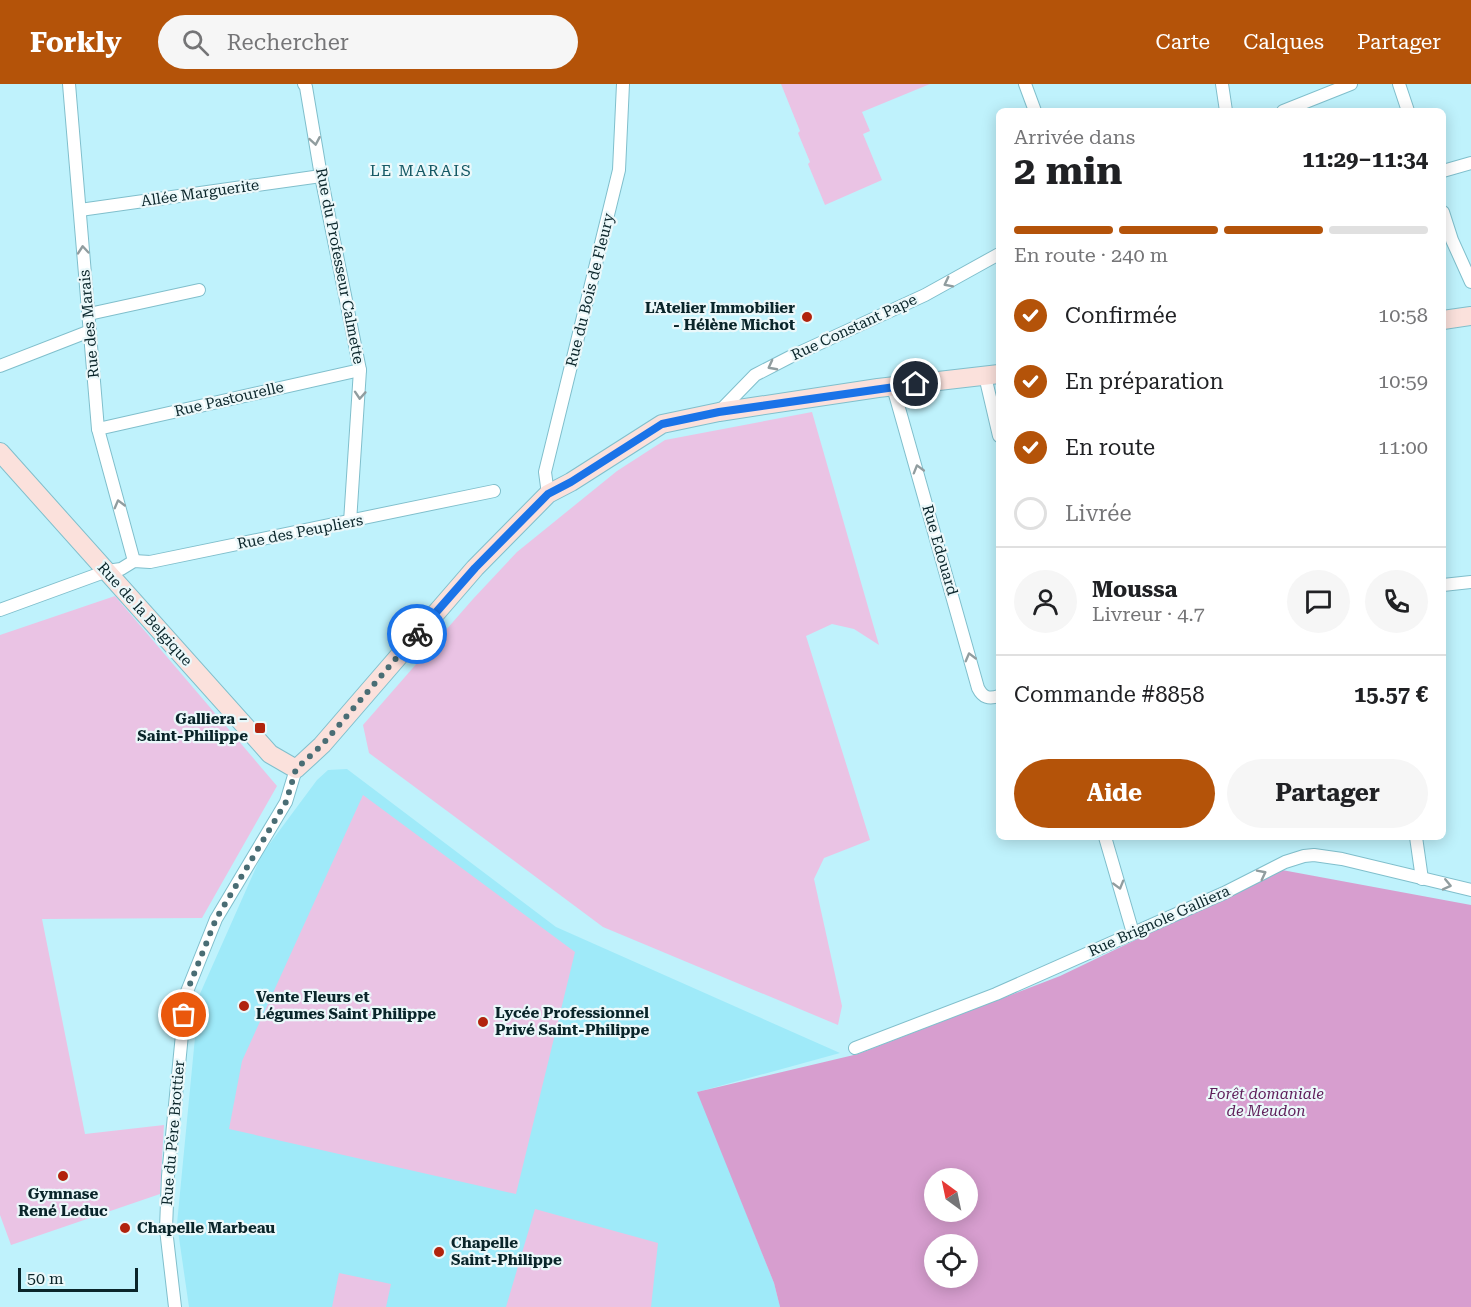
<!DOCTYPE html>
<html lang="fr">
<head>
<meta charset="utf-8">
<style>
  body { margin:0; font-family:"Roboto Serif",serif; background:#f6f6f6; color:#202124; height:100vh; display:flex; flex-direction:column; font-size:22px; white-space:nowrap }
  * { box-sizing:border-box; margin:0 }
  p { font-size:20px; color:#757577 }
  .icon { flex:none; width:33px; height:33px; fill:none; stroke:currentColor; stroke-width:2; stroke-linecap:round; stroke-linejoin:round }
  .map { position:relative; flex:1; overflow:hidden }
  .details { position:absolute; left:996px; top:24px; width:450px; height:732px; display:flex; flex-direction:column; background:#fff; border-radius:9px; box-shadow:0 3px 15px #0003 }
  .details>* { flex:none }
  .needle { width:39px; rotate:327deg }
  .controls { position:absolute; left:924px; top:1084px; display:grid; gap:12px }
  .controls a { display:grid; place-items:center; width:54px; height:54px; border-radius:50%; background:#fff; box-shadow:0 3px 15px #0003; font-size:30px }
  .scale { position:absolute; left:18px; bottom:15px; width:120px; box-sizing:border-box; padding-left:6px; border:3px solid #0a252a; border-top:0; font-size:16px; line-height:21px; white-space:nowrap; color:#0a252a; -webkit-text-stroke:4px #ebf8fa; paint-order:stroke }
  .pin { position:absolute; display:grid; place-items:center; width:51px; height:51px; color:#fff; margin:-26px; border:3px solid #fff; border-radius:50%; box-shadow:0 2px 6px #0007 }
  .courier { position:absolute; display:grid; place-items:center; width:60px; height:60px; margin:-30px; border:4px solid #1a73e8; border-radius:50%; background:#fff; color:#222; box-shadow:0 2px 8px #0007 }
  .overview em { font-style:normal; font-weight:700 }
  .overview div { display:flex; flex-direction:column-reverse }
  .overview { display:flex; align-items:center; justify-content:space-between; height:102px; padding:0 18px }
  h1 { font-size:39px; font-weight:700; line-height:45px }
  .bar { display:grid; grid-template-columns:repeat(4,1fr); gap:9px 6px; align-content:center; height:72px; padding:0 18px }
  .bar i { height:8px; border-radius:4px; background:#e0e0e0 }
  .bar .selected { background:#b45309 }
  .bar p { grid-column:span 4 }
  .line { display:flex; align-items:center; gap:15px; padding:0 18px; border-top:2px solid #e0e0e0 }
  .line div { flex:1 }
  .round { display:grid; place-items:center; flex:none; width:63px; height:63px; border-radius:32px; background:#f6f6f6 }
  ol { padding:0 18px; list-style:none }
  li { display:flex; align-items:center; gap:18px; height:66px }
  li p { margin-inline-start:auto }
  li .icon { padding:6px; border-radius:50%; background:#b45309; color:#fff; stroke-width:4 }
  li:last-child { color:#757577 }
  li i { width:33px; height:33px; border:3px solid #e0e0e0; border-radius:50% }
  .action { display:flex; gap:12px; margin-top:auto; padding:12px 18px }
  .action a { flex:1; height:69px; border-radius:36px; background:#b45309; color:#fff; font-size:24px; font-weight:700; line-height:69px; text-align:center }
  .action a+a { background:#f6f6f6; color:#202124 }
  header { display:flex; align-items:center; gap:36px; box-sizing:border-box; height:84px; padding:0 30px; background:#b45309; color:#fff }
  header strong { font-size:28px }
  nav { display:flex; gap:33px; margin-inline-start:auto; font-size:21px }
  .search { width:420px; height:54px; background:#f6f6f6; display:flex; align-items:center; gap:15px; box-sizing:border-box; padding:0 21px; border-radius:33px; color:#757577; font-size:22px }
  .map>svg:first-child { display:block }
</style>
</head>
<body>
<header>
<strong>Forkly</strong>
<div class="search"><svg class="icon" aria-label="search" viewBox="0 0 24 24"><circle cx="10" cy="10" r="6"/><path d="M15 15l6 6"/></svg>Rechercher</div>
<nav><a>Carte</a><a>Calques</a><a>Partager</a></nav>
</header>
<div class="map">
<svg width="1471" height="1223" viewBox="0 0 1471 1223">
  <rect width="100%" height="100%" fill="#bff2fc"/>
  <!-- built -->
  <path fill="#9feaf9" d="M347 685 556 843 840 969 698 1008 774 1199 780 1223H189L177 1140 199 912 262 770 317 696 328 686Z"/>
  <!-- green -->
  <g fill="#eac3e4">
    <path d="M781 0H930L862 28 870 47 863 50 882 96 825 121 808 80 810 78 798 49 800 47Z"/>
    <path d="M812 328 879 561 854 545 832 540 806 552 870 756 824 774 814 795 842 922 838 941 603 843 369 669 363 641 473 515 517 468 617 387 665 356Z"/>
    <path d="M115 512 277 702 202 834 42 835 85 1050 164 1041 160 1110 11 1161 0 1131V551Z"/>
    <path d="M363 711 575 868 516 1110 229 1045 242 977Z"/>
    <path d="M535 1125 658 1159 651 1223H506Z"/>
    <path d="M339 1189 391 1200 386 1223H332Z"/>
  </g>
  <!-- forest -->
  <path fill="#d79ecf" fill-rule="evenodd" d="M1282 786 1471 821V1223H780L774 1199 697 1008 858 970 1060 892ZM934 1095H968V1128H934ZM934 1161H968V1194H934Z"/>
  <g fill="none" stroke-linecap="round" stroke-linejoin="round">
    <defs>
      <g id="street">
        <path d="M69 0 98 345 134 477"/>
        <path d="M304 0 306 3 321 92 360 286 350 438"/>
        <path d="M1025 0 1035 27"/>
        <path d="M1222 0 1226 27"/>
        <path d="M1399 0 1408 27"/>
        <path d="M1283 27 1351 0"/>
        <path d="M1443 87 1471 79"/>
        <path d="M80 126 321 92"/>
        <path d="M1443 128 1452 156 1471 198"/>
        <path d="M89 230 199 206"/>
        <path d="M0 282 90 247"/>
        <path d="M985 292 999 352"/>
        <path d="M893 303 978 604C983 614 989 615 999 612"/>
        <path d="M719 328 755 291 790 273 925 211 999 170"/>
        <path d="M98 345 360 286"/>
        <path d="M548 410 545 388 619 86 623 0"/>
        <path d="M1443 501 1471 498"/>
        <path d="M0 526 107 487 121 485 134 477 150 478 494 407"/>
        <path d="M1105 753 1133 849"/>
        <path d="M1416 753 1422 795"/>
        <path d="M855 964 996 910 1224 809 1285 778 1304 772 1314 771 1342 775 1471 806"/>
        <path d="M175 1223 166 1145 168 1092 186 910 216 835 286 718 296 685"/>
      </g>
      <g id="secondary">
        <path d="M1443 236 1471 232"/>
        <path d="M0 368 270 670 296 685 322 661 475 484 548 410 571 398 662 340 719 328 878 304 999 290"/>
      </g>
    </defs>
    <!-- street casing -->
    <use href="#street" stroke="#80bfcc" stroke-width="14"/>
    <!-- secondary casing -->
    <use href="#secondary" stroke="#80bfcc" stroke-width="20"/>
    <!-- street -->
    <use href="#street" stroke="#fff" stroke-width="12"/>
    <!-- secondary -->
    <use href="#secondary" stroke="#fbe1dc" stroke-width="18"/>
  </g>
  <!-- one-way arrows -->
  <defs><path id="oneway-chevron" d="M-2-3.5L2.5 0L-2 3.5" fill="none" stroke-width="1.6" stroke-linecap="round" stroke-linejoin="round" transform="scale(1.5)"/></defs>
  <g stroke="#919d9f">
    <use href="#oneway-chevron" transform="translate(315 57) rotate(80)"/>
    <use href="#oneway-chevron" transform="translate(83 166) rotate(-95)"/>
    <use href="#oneway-chevron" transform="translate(948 199) rotate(153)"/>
    <use href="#oneway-chevron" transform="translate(772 282) rotate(152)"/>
    <use href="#oneway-chevron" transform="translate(360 311) rotate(94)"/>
    <use href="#oneway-chevron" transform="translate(918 385) rotate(-106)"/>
    <use href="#oneway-chevron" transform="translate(119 420) rotate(-105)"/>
    <use href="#oneway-chevron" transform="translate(970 573) rotate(-105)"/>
    <use href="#oneway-chevron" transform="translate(1262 790) rotate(-27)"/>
    <use href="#oneway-chevron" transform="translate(1119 801) rotate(74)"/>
    <use href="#oneway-chevron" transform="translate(1447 801) rotate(13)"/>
  </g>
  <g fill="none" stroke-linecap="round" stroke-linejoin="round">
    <!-- done -->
    <path stroke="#496d74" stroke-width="6" stroke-dasharray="0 10.8" d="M184 931 186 910 216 835 286 718 296 685 322 661 417 550"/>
    <!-- route -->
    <path stroke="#1a73e8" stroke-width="8" d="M417 550 475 484 548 410 571 398 662 340 719 328 916 300"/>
  </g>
  <!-- markers -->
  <g fill="#b1230d" stroke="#ebf8fa" stroke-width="2">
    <circle cx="807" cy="233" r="6"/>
    <rect x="254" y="638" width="12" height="12" rx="3"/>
    <circle cx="244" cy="922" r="6"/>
    <circle cx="483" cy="938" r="6"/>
    <circle cx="63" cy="1092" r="6"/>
    <circle cx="125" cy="1144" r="6"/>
    <circle cx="439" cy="1168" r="6"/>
  </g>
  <g text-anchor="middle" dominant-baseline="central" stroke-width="4.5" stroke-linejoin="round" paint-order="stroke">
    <!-- street labels -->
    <g font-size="15" fill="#0a252a" stroke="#ebf8fa">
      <text transform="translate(200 109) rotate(-8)">Allée Marguerite</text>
      <text transform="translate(340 182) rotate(79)">Rue du Professeur Calmette</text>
      <text transform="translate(590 206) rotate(-76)">Rue du Bois de Fleury</text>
      <text transform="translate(89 240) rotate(-95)">Rue des Marais</text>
      <text transform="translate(854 243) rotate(-25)">Rue Constant Pape</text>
      <text transform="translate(229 315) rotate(-13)">Rue Pastourelle</text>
      <text transform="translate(300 448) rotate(-11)">Rue des Peupliers</text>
      <text transform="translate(940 466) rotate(74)">Rue Edouard</text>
      <text transform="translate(145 530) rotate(48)">Rue de la Belgique</text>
      <text transform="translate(1159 837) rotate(-24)">Rue Brignole Galliera</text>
      <text transform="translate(173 1049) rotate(-85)">Rue du Père Brottier</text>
    </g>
    <!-- poi labels -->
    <g font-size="15" font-weight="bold" fill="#0a252a" stroke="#ebf8fa" text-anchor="start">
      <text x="795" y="224" text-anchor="end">L'Atelier Immobilier<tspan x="795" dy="17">- Hélène Michot</tspan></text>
      <text x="248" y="635" text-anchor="end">Galliera –<tspan x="248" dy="17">Saint-Philippe</tspan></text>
      <text x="256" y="913">Vente Fleurs et<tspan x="256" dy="17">Légumes Saint Philippe</tspan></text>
      <text x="495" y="929">Lycée Professionnel<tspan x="495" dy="17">Privé Saint-Philippe</tspan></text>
      <text x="63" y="1110" text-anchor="middle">Gymnase<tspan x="63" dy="17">René Leduc</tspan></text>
      <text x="137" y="1144">Chapelle Marbeau</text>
      <text x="451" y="1159">Chapelle<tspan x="451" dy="17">Saint-Philippe</tspan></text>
    </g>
    <!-- park labels -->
    <g font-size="15" font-style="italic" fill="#5d1c58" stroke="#ebf8fa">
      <text x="1266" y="1010">Forêt domaniale<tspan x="1266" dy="17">de Meudon</tspan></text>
    </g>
    <!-- neighbourhood labels -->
    <g font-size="16" letter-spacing="1.5" fill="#155965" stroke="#ebf8fa">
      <text x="421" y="86">LE MARAIS</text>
    </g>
  </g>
</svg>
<div class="controls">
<a><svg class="needle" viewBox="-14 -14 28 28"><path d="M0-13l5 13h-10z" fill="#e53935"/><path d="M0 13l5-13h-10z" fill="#757577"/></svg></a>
<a><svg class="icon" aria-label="locate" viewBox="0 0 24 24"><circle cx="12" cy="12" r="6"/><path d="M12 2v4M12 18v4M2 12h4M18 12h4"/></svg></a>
</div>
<div class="scale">50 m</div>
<div class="pin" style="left:184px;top:931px;background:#ea580c"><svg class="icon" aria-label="bag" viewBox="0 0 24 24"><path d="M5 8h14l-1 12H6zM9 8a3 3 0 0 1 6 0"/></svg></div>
<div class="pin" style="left:916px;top:300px;background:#1f2937"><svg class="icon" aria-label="home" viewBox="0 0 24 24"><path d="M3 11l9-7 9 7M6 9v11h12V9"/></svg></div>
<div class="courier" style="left:417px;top:550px"><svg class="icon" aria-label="bike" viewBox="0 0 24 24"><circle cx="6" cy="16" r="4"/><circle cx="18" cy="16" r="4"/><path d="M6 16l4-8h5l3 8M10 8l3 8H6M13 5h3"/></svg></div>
<section class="details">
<div class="overview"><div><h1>2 min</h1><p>Arrivée dans</p></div><em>11:29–11:34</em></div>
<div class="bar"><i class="selected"></i><i class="selected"></i><i class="selected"></i><i></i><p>En route · 240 m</p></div>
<ol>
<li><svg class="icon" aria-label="check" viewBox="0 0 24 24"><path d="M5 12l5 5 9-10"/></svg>Confirmée<p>10:58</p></li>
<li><svg class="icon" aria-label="check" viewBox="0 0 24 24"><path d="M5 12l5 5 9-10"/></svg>En préparation<p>10:59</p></li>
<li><svg class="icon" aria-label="check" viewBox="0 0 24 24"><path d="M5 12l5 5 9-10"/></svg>En route<p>11:00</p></li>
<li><i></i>Livrée</li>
</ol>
<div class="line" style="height:108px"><a class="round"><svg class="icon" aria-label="person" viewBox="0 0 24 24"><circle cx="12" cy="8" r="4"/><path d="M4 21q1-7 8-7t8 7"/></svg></a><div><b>Moussa</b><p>Livreur · 4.7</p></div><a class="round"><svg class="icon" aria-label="chat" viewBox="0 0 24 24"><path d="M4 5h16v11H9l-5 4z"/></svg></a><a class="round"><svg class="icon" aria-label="phone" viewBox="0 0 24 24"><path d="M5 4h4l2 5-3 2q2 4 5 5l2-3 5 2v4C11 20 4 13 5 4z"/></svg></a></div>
<div class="line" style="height:78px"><div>Commande #8858</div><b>15.57 €</b></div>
<div class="action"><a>Aide</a><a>Partager</a></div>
</section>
</div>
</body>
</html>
